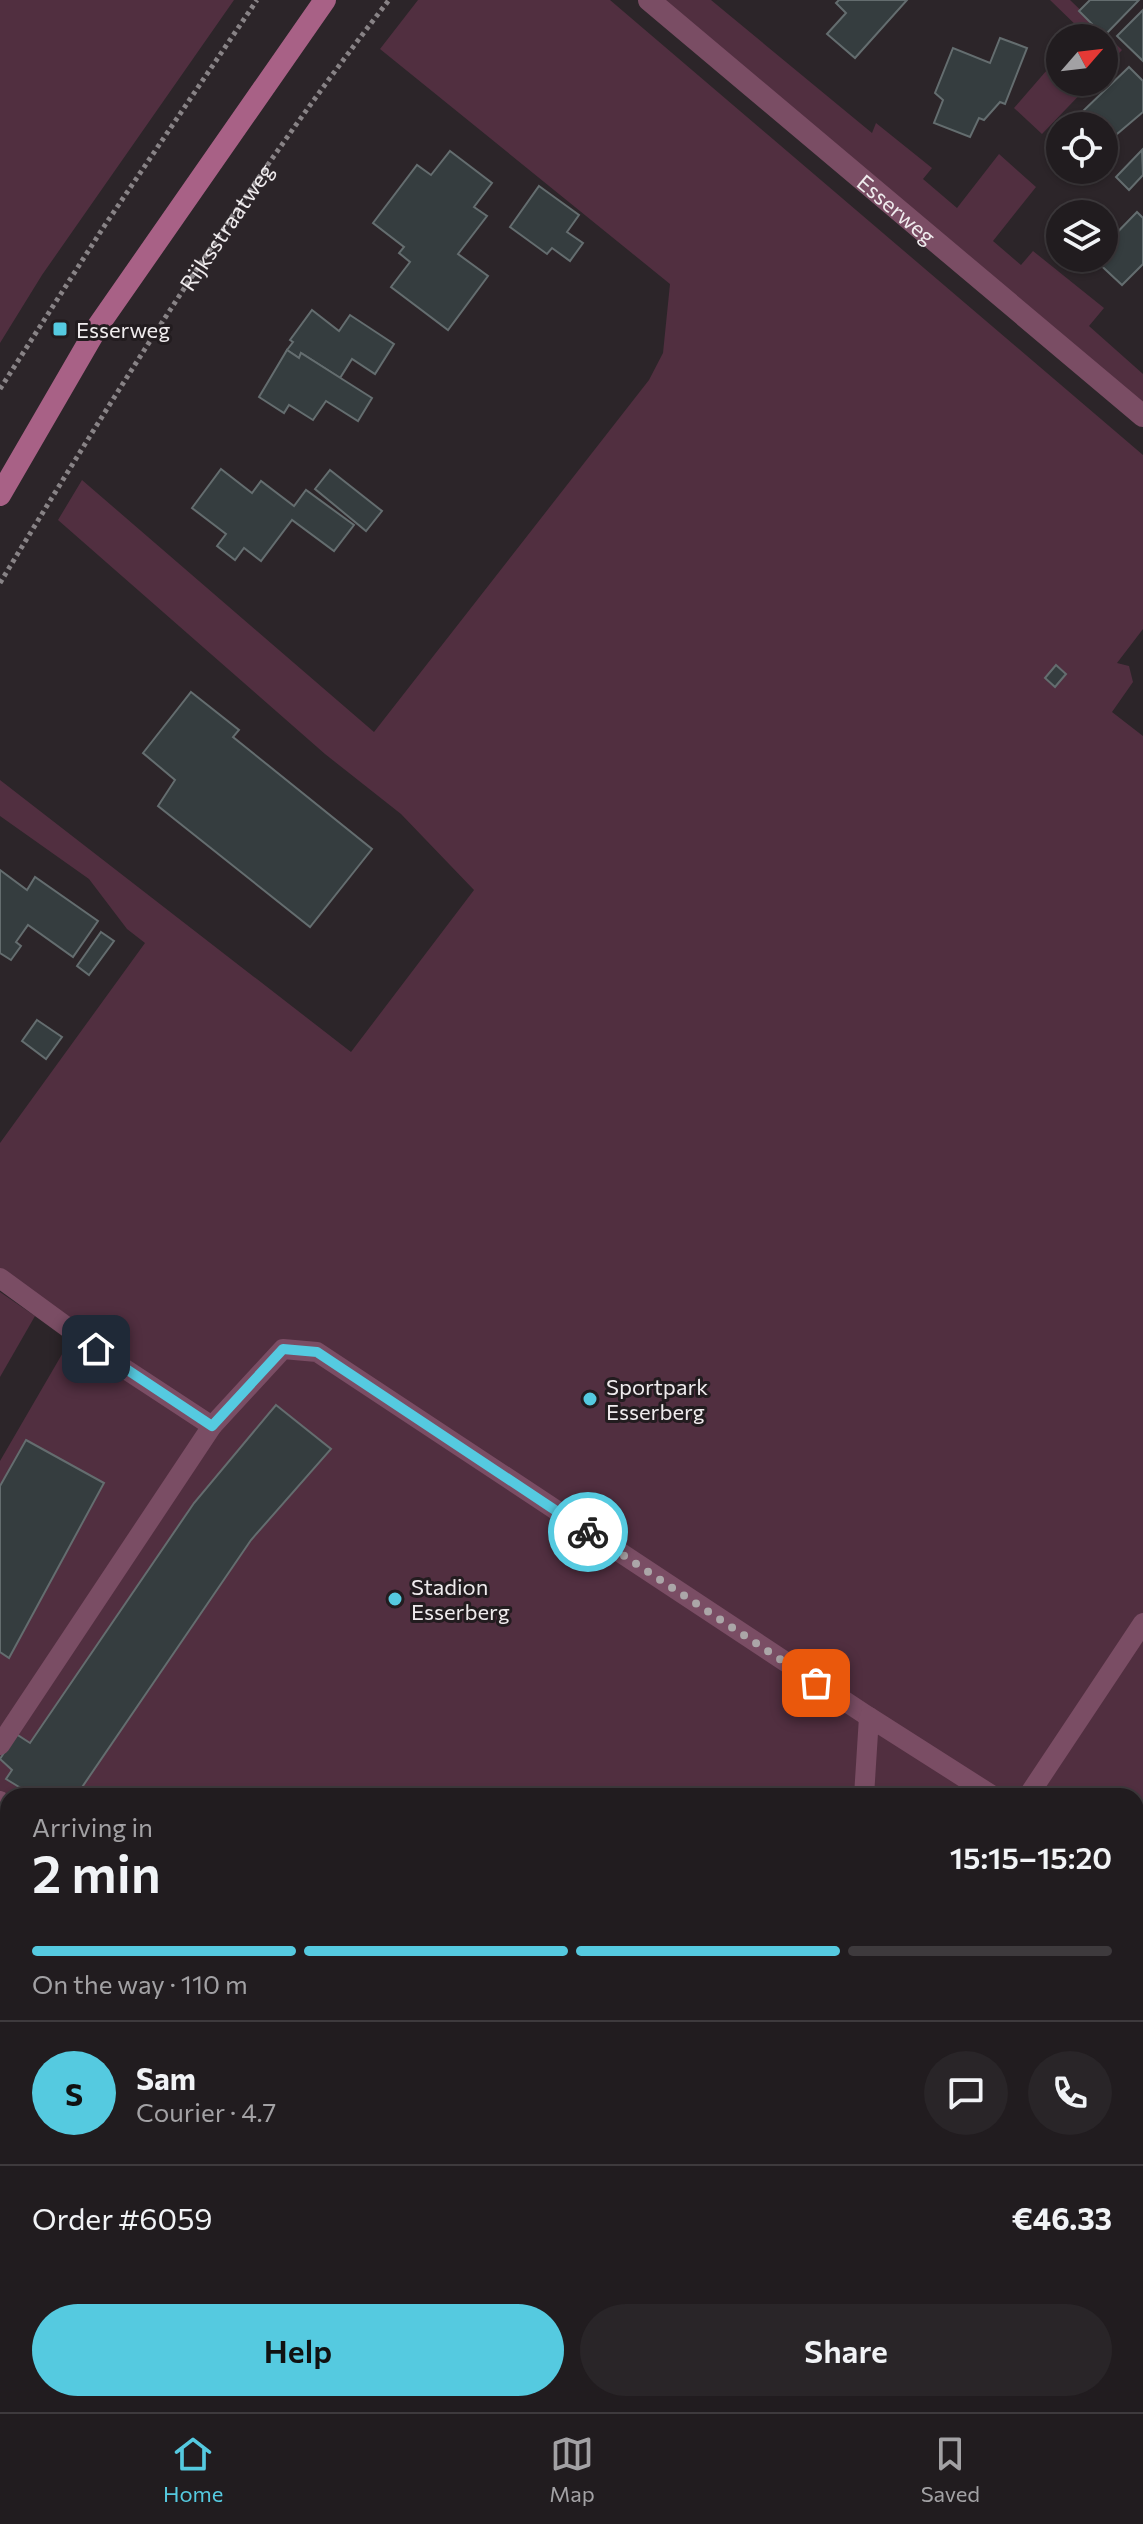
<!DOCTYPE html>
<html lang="en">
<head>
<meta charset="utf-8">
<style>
  body { margin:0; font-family:Commissioner,sans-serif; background:#292528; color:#f1f3f6; height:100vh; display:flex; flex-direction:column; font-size:30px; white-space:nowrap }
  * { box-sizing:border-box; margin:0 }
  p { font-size:26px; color:#a2a1a4 }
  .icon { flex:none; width:44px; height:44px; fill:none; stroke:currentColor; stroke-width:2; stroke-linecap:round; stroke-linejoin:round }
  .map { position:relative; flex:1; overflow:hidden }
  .side { position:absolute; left:0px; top:1788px; width:1144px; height:624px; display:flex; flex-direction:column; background:#211c1f; border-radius:24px 24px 0 0; box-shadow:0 2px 6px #0004,0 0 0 2px #3e3a3d }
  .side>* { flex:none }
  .needle { width:52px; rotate:62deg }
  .fabs { position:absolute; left:1046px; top:24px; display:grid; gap:16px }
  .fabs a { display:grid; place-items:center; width:72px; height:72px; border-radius:50%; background:#211c1f; box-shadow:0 2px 6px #0004,0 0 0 2px #3e3a3d; font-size:40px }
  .pin { position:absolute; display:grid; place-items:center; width:68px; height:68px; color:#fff; margin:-34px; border-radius:16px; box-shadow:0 4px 12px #0006 }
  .courier { position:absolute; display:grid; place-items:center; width:80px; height:80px; margin:-40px; border:6px solid #55cae0; border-radius:50%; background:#fff; color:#222; box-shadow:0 2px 10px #0007 }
  .overview em { font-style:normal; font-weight:600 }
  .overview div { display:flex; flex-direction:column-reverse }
  .overview { display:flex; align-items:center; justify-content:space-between; height:136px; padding:0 32px }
  h1 { font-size:52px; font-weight:600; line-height:60px }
  .bar { display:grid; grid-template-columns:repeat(4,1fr); gap:12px 8px; align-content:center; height:96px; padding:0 32px }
  .bar i { height:10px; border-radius:6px; background:#3e3a3d }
  .bar .on { background:#55cae0 }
  .bar p { grid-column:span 4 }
  .line { display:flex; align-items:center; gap:20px; padding:0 32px; border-top:2px solid #3e3a3d }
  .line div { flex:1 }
  .round { display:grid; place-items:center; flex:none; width:84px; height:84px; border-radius:42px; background:#292528 }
  .action { display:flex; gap:16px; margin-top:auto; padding:16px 32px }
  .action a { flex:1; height:92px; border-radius:48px; background:#55cae0; color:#111; font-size:32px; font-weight:600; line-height:92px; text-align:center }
  .action a+a { background:#292528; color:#f1f3f6 }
  .tabs { display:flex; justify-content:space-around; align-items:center; height:112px; border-top:2px solid #3e3a3d; background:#211c1f; font-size:22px; color:#a2a1a4 }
  .tabs a { display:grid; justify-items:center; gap:4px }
  .tabs .on { color:#55cae0 }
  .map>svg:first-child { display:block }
</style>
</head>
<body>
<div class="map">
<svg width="1143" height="2412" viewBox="0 0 1143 2412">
  <rect width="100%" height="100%" fill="#2c2529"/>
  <!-- green -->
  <g fill="#512f40">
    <path d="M0 0H234L42 275 0 343Z"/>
    <path d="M418 0H610L1143 455V629L1117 663 1129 666 1133 682 1112 712 1143 736V2412H606L594 2404H1136V1796H8V2011L0 2006V1461L72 1337 0 1285V1143L145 943 127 929 89 879 0 816V780L351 1052 474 890 401 814 325 754 58 520 82 480 374 732 649 380 663 353 670 284 380 49Z"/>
    <path d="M663 0H711L872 133 876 123 932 168 923 179 957 208 999 154 1036 187 993 241 1021 265 1033 251 1104 308 1089 326 1143 374V405Z"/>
    <path d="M1050 0H1070L1122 50 1104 69V38H1075L1081 30Z"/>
    <path d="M1060 55V82H1092L1042 134 1014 108Z"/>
    <path d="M0 1292 35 1316 0 1377Z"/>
    <path d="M0 2015 8 2020V2404H280L271 2412H0Z"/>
    <path d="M413 2404H578L590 2412H425Z"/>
  </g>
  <!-- building -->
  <g fill="#353d3f" stroke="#646d6f" stroke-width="2">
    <path d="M839 0H907L855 58 827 34 846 13 836 3Z"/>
    <path d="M1090 0H1139L1104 36 1079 11Z"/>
    <path d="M1143 10V61L1117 36Z"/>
    <path d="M1000 38 1027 48 1005 104 1000 102 984 120 979 118 970 137 934 123 943 100 935 93 953 48 990 63Z"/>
    <path d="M1129 67 1143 81V112L1104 145V126H1074L1084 116 1081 113Z"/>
    <path d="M1142 150 1143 175 1129 190 1116 177Z"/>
    <path d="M450 151 492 183 474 207 487 216 458 254 488 276 448 330 391 287 410 262 399 253 404 247 373 223 417 165 431 175Z"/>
    <path d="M539 186 579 215 567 232 583 243 570 261 552 248 547 254 510 227Z"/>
    <path d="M1137 212 1143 218V264L1122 285 1093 258H1104V246Z"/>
    <path d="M312 310 339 331 350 315 394 344 375 374 352 359 340 378 301 353 299 358 287 350 293 342 290 340Z"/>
    <path d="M287 350 299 358 301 353 372 398 358 421 326 401 313 420 289 405 284 413 259 397Z"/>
    <path d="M221 469 252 493 261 481 294 506 306 490 354 525 334 551 292 520 261 561 244 548 235 560 217 546 226 534 192 508Z"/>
    <path d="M330 470 382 511 366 531 315 489Z"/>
    <path d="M1056 665 1066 674 1055 687 1045 678Z"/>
    <path d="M191 692 239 730 233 737 372 849 310 927 158 806 175 780 143 753Z"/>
    <path d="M0 870 27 890 35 877 98 921 73 957 28 925 16 942 21 946 11 960 0 953Z"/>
    <path d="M101 932 114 941 89 975 77 966Z"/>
    <path d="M37 1020 62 1037 46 1059 22 1041Z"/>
    <path d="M276 1405 331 1449 251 1540 76 1796H34L6 1779 12 1770 0 1759 16 1734 30 1743 194 1503Z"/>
    <path d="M26 1440 104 1483 9 1658 0 1652V1486Z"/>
  </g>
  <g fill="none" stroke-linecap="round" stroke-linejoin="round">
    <!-- path -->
    <g stroke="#888386" stroke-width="5" stroke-dasharray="4 4" stroke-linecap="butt">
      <path d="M0 389 103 228 257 0"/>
      <path id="s1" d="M0 583C121 383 245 185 389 0"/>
      <path d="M881 2412 886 2404"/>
    </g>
    <!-- service -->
    <g stroke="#7a4d64" stroke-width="20">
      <path d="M0 1278 119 1365 212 1426"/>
      <path d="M0 1745 212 1426 283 1349 317 1352 869 1717"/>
      <path d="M864 1796 869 1717 993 1796"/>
      <path d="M1028 1796 1143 1623"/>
      <path d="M0 1801 8 1811"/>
      <path d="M1136 1904 1143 1910"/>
      <path d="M0 1916 8 1904"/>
      <path d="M1136 2024 1143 2022"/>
    </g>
    <!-- minor -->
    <path stroke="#7a4d64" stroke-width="22" id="s2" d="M649 0 1143 416"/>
    <!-- secondary -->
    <path stroke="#a86186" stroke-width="22" d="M0 495 98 326 325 0"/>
  </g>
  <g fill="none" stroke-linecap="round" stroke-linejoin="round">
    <!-- done -->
    <path stroke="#aba6a8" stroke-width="8" stroke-dasharray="0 14.4" d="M588 1532 816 1683"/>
    <!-- route -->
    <path stroke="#55cae0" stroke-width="10" d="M96 1349 212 1426 283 1349 317 1352 588 1532"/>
  </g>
  <!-- markers -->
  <g fill="#55cae0" stroke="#221c1f" stroke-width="3">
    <rect x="52" y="321" width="16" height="16" rx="4"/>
    <circle cx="590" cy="1399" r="8"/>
    <circle cx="395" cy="1599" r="8"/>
  </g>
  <g text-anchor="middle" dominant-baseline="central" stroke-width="6" stroke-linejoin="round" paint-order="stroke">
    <!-- street labels -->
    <g font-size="22" fill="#efebed" stroke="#221c1f">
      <text stroke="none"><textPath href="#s2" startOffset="324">Esserweg</textPath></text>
      <text stroke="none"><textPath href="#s1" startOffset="422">Rijksstraatweg</textPath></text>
    </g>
    <!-- poi labels -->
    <g font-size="22" fill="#efebed" stroke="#221c1f" text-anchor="start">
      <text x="76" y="329">Esserweg</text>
      <text x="606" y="1386">Sportpark<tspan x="606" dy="25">Esserberg</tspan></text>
      <text x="411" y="1586">Stadion<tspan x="411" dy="25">Esserberg</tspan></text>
    </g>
  </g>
</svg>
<div class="fabs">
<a><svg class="needle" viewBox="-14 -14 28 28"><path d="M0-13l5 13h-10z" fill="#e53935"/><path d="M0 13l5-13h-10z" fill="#a2a1a4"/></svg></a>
<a><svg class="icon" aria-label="locate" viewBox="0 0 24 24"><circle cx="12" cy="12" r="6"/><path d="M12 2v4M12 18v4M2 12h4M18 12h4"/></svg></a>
<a><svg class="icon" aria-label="layers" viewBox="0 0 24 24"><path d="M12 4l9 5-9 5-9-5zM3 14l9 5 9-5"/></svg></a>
</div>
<div class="pin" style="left:816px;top:1683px;background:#ea580c"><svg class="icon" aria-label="bag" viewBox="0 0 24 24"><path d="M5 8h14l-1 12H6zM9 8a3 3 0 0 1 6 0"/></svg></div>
<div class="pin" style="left:96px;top:1349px;background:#1f2937"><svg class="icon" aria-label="home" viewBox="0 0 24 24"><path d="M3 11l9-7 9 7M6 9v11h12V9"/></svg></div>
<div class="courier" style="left:588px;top:1532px"><svg class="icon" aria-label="bike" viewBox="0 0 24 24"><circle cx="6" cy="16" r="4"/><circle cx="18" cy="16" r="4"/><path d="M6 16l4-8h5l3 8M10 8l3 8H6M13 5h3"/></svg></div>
<section class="side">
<div class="overview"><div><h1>2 min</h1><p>Arriving in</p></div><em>15:15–15:20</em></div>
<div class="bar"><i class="on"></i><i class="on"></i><i class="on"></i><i></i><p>On the way · 110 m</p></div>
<div class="line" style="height:144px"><b class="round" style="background:#55cae0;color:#111">S</b><div><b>Sam</b><p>Courier · 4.7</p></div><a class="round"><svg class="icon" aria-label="chat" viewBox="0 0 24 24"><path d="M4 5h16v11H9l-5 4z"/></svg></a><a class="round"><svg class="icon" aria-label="phone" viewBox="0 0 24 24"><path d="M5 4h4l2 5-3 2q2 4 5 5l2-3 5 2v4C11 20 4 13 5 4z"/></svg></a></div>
<div class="line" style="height:104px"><div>Order #6059</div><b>€46.33</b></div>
<div class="action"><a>Help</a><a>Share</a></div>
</section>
</div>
<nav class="tabs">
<a class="on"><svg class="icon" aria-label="home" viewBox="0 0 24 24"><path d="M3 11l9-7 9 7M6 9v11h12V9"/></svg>Home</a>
<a><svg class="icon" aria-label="map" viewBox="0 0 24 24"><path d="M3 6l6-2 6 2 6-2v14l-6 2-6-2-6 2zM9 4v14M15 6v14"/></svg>Map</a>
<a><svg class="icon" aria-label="saved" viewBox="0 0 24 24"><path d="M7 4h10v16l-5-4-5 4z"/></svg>Saved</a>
</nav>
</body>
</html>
